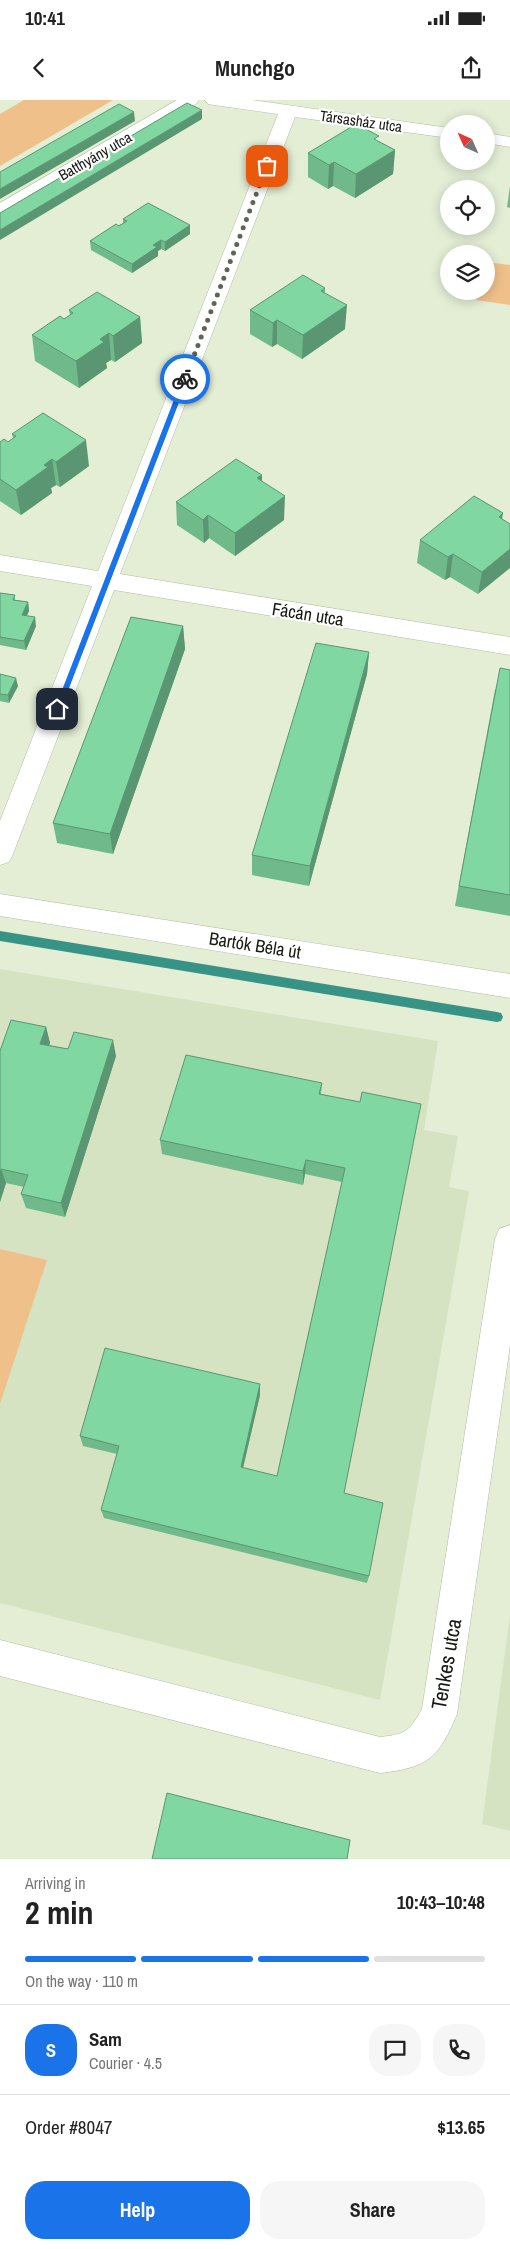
<!DOCTYPE html>
<html lang="en">
<head>
<meta charset="utf-8">
<style>
  body { margin:0; font-family:"Archivo Narrow",sans-serif; background:#f6f6f6; color:#222; height:100vh; display:flex; flex-direction:column; font-size:19px; white-space:nowrap }
  * { box-sizing:border-box; margin:0 }
  p { font-size:16px; color:#767676 }
  .icon { flex:none; width:28px; height:28px; fill:none; stroke:currentColor; stroke-width:2; stroke-linecap:round; stroke-linejoin:round }
  .map { position:relative; height:1759px; overflow:hidden }
  .sheet { display:flex; flex-direction:column; background:#fff; flex:1 }
  .sheet>* { flex:none }
  .needle { width:32px; rotate:315deg }
  .controls { position:absolute; left:440px; top:15px; display:grid; gap:10px }
  .controls a { display:grid; place-items:center; width:55px; height:55px; border-radius:50%; background:#fff; box-shadow:0 2px 12px #0003; font-size:25px }
  .pin { position:absolute; display:grid; place-items:center; width:42px; height:42px; color:#fff; margin:-21px; border-radius:10px; box-shadow:0 2px 8px #0006 }
  .courier { position:absolute; display:grid; place-items:center; width:50px; height:50px; margin:-25px; border:4px solid #1a73e8; border-radius:50%; background:#fff; color:#222; box-shadow:0 1px 6px #0007 }
  .summary em { font-style:normal; font-weight:700 }
  .summary div { display:flex; flex-direction:column-reverse }
  .summary { display:flex; align-items:center; justify-content:space-between; height:85px; padding:0 25px }
  h1 { font-size:32px; font-weight:700; line-height:38px }
  .bar { display:grid; grid-template-columns:repeat(4,1fr); gap:8px 5px; align-content:center; height:60px; padding:0 25px }
  .bar i { height:6px; border-radius:4px; background:#e0e0e0 }
  .bar .on { background:#1a73e8 }
  .bar p { grid-column:span 4 }
  .line { display:flex; align-items:center; gap:12px; padding:0 25px; border-top:1px solid #e0e0e0 }
  .line div { flex:1 }
  .round { display:grid; place-items:center; flex:none; width:52px; height:52px; border-radius:20px; background:#f6f6f6 }
  .cta { display:flex; gap:10px; margin-top:auto; padding:10px 25px }
  .cta a { flex:1; height:58px; border-radius:20px; background:#1a73e8; color:#fff; font-size:20px; font-weight:700; line-height:58px; text-align:center }
  .cta a+a { background:#f6f6f6; color:#222 }
  .status { display:flex; justify-content:space-between; align-items:center; height:35px; padding:0 25px; background:#fff; direction:ltr }
  .status svg { height:14px; fill:currentColor }
  header { display:flex; justify-content:space-between; align-items:center; height:65px; padding:0 25px; background:#fff; font-size:22px; font-weight:700 }
  .map>svg:first-child { display:block }
</style>
</head>
<body>
<div class="status"><b>10:41</b><svg viewBox="0 0 49 12"><path d="M0 12V9h3v3zM5 12V6h3v6zM10 12V3h3v9zM15 12V0h3v12zM26 1h20v11H26zM47 4h2v5h-2z"/></svg></div>
<header><svg class="icon" aria-label="back" viewBox="0 0 24 24"><path d="M15 5l-7 7 7 7"/></svg>Munchgo<svg class="icon" aria-label="share" viewBox="0 0 24 24"><path d="M12 15V3M7 8l5-5 5 5M5 13v7h14v-7"/></svg></header>
<div class="map">
<svg width="510" height="1759" viewBox="0 0 510 1759">
  <rect width="100%" height="100%" fill="#e3eed5"/>
  <!-- built -->
  <g fill="#d5e3c3">
    <path d="M0 869 438 941 424 1030 458 1036 449 1087 469 1091 380 1600 0 1503Z"/>
    <path d="M510 1515V1731L482 1724Z"/>
  </g>
  <!-- green -->
  <g fill="#f0c08b">
    <path d="M24 0H113L0 66V14Z"/>
    <path d="M486 162 510 165V205L476 200 479 191H486Z"/>
    <path d="M0 1149 47 1160 0 1304Z"/>
  </g>
  <g fill="none" stroke-linecap="round" stroke-linejoin="round">
    <!-- stream -->
    <path fill="#389387" fill-rule="evenodd" d="M0 831 497 912 501 913 503 917 501 921 497 922 0 841Z"/>
    <defs>
      <g id="street">
        <path d="M177 0H199L196 4 7 115 0 117V103Z"/>
        <path d="M205 0H252L449 28V38L295 17 120 474 510 537V555L114 490 13 754 9 762 0 765V721L92 486 0 471V455L98 471 278 14 214 5 208 4Z"/>
        <path d="M486 33 510 37V47L486 43Z"/>
        <path d="M0 794 510 874V898L0 816Z"/>
        <path d="M510 1125V1245L457 1614C439 1658 427 1668 380 1673L0 1576V1540L380 1637C406 1634 409 1632 422 1609L495 1139 499 1129Z"/>
      </g>
    </defs>
    <!-- street casing -->
    <use href="#street" stroke="#b2bda5" stroke-width="1"/>
    <!-- street -->
    <use href="#street" fill="#fff" fill-rule="evenodd"/>
  </g>
  <!-- wall -->
  <g fill="#6fb98b">
    <path d="M378 41 395 50 393 74 355 98 333 86 328 89 308 77V53Z"/>
    <path d="M510 86V108L507 107Z"/>
    <path d="M123 119 190 125V134L165 151 161 149 158 151V156L132 173 91 150 90 141 123 123Z"/>
    <path d="M325 188V193L345 229 302 259 277 244 272 247 250 234V210Z"/>
    <path d="M69 210 140 217 142 243 115 262 111 260 106 263 107 268 79 288 35 261 32 235 64 219 70 215Z"/>
    <path d="M12 334 89 366 60 387 56 385 51 388 52 393 21 415 0 401V342H8L13 338Z"/>
    <path d="M262 382 284 420 235 456 209 438 204 443 177 425 176 402Z"/>
    <path d="M503 413 478 494 450 477 445 480 417 463 420 440Z"/>
    <path d="M0 493 15 495V500L28 502 29 511 27 516 36 526 26 550 0 545Z"/>
    <path d="M183 526 185 549 113 754 57 743 53 723Z"/>
    <path d="M369 552 367 574 309 786 252 775V755Z"/>
    <path d="M510 570V816L455 806 495 590Z"/>
    <path d="M0 574 18 586 9 603 0 601Z"/>
    <path d="M46 927 50 943 49 945 68 949 116 956 65 1117 26 1108 21 1094 24 1087 6 1083 0 1102V951Z"/>
    <path d="M322 983 321 994 360 1002 344 1393 369 1476 367 1483 104 1418 101 1410 117 1354 83 1346 80 1336 260 1284V1295L243 1368 277 1376 342 1082 305 1074 303 1085 162 1054 160 1040Z"/>
  </g>
  <!-- shaded-wall -->
  <g fill="#5a9671">
    <path d="M202 10V19L0 140V130Z"/>
    <path d="M134 12 135 21 0 99V89Z"/>
    <path d="M395 50 393 74 355 98 356 74Z"/>
    <path d="M334 62 333 86 328 89 329 65Z"/>
    <path d="M190 125V134L165 151V142Z"/>
    <path d="M161 140V149L158 151V156L132 173V164L153 145Z"/>
    <path d="M347 205 345 229 302 259 303 235Z"/>
    <path d="M140 217 142 243 115 262 113 236Z"/>
    <path d="M277 220V244L272 247 273 223Z"/>
    <path d="M109 233 111 260 106 263 107 268 79 288 76 261 100 239Z"/>
    <path d="M86 340 89 366 60 387 56 362Z"/>
    <path d="M52 359 56 385 51 388 52 393 21 415 16 390 44 365Z"/>
    <path d="M262 375V398L257 378Z"/>
    <path d="M285 396 284 420 235 456V433Z"/>
    <path d="M503 413 499 437V417Z"/>
    <path d="M208 415 209 438 204 443 203 420Z"/>
    <path d="M510 449V468L478 494 482 472Z"/>
    <path d="M453 454 450 477 445 480 448 457Z"/>
    <path d="M28 502 29 511 23 523 22 515Z"/>
    <path d="M35 517 36 526 26 550 24 541Z"/>
    <path d="M183 526 185 549 113 754 110 734Z"/>
    <path d="M369 552 367 574 309 786 310 766Z"/>
    <path d="M16 578 18 586 9 603 8 595Z"/>
    <path d="M46 927 50 943 44 959 40 944Z"/>
    <path d="M113 940 116 956 65 1117 61 1103Z"/>
    <path d="M306 1060 305 1074 303 1085V1071Z"/>
    <path d="M1 1069 6 1083 0 1102V1073Z"/>
    <path d="M260 1284V1295L241 1376V1367Z"/>
  </g>
  <!-- building -->
  <g fill="#81d7a2" stroke="#5a9671">
    <path d="M187 3 202 10 0 130V113Z"/>
    <path d="M119 4 134 12 0 89V72Z"/>
    <path d="M356 24 379 36 374 39 395 50 356 74 334 62 329 65 308 53Z"/>
    <path d="M148 103 190 125 165 142 161 140 153 145 157 147 132 164 90 141 116 124 119 126 127 121 123 119Z"/>
    <path d="M303 175 325 188 321 191 347 205 303 235 277 220 273 223 250 210Z"/>
    <path d="M97 192 140 217 113 236 109 233 100 239 104 242 76 261 32 235 60 216 64 219 73 213 69 210Z"/>
    <path d="M43 313 86 340 56 362 52 359 44 365 48 367 16 390 0 379V342L4 339 8 342 16 336 12 334Z"/>
    <path d="M236 359 262 375 257 378 285 396 235 433 208 415 203 420 176 402Z"/>
    <path d="M474 396 503 413 499 417 510 424V449L482 472 453 454 448 457 420 440Z"/>
    <path d="M0 493 15 495 13 500 28 502 22 515 35 517 24 541 0 537Z"/>
    <path d="M131 517 183 526 110 734 53 723Z"/>
    <path d="M316 543 369 552 310 766 252 755Z"/>
    <path d="M500 568 510 570V795L459 786Z"/>
    <path d="M0 574 16 578 8 595 0 594Z"/>
    <path d="M11 920 46 927 40 944 68 949 74 932 113 940 61 1103 21 1094 28 1075 1 1069 0 1073V951Z"/>
    <path d="M186 955 322 983 319 994 360 1002 362 992 421 1004 344 1393 383 1403 369 1476 101 1410 119 1346 80 1336 105 1248 260 1284 241 1367 277 1376 345 1068 306 1060 303 1071 160 1040Z"/>
    <path d="M167 1693 350 1740 347 1759H152Z"/>
  </g>
  <!-- route -->
  <path fill="#1a73e8" d="M185 277 188 279 61 609 54 611 182 279Z"/>
  <g fill="none" stroke-linecap="round" stroke-linejoin="round">
    <!-- done -->
    <path stroke="#5e6456" stroke-width="5" stroke-dasharray="0 9" d="M185 279 267 66"/>
  </g>
  <g text-anchor="middle" dominant-baseline="central" stroke-width="4.5" stroke-linejoin="round" paint-order="stroke">
    <!-- far-street labels -->
    <g font-size="15" fill="#161a11" stroke="#fff">
      <text transform="translate(361 21) rotate(8)">Társasház utca</text>
      <text transform="translate(95 56) rotate(-30)">Batthyány utca</text>
    </g>
    <!-- street labels -->
    <g font-size="18" fill="#161a11" stroke="#fff">
      <text transform="translate(308 514) rotate(9)">Fácán utca</text>
      <text transform="translate(255 845) rotate(9)">Bartók Béla út</text>
    </g>
    <!-- near-street labels -->
    <g font-size="21" fill="#161a11" stroke="#fff">
      <text transform="translate(446 1564) rotate(-80)">Tenkes utca</text>
    </g>
  </g>
</svg>
<div class="controls">
<a><svg class="needle" viewBox="-14 -14 28 28"><path d="M0-13l5 13h-10z" fill="#e53935"/><path d="M0 13l5-13h-10z" fill="#767676"/></svg></a>
<a><svg class="icon" aria-label="locate" viewBox="0 0 24 24"><circle cx="12" cy="12" r="6"/><path d="M12 2v4M12 18v4M2 12h4M18 12h4"/></svg></a>
<a><svg class="icon" aria-label="layers" viewBox="0 0 24 24"><path d="M12 4l9 5-9 5-9-5zM3 14l9 5 9-5"/></svg></a>
</div>
<div class="pin" style="left:267px;top:66px;background:#ea580c"><svg class="icon" aria-label="bag" viewBox="0 0 24 24"><path d="M5 8h14l-1 12H6zM9 8a3 3 0 0 1 6 0"/></svg></div>
<div class="pin" style="left:57px;top:609px;background:#1f2937"><svg class="icon" aria-label="home" viewBox="0 0 24 24"><path d="M3 11l9-7 9 7M6 9v11h12V9"/></svg></div>
<div class="courier" style="left:185px;top:279px"><svg class="icon" aria-label="bike" viewBox="0 0 24 24"><circle cx="6" cy="16" r="4"/><circle cx="18" cy="16" r="4"/><path d="M6 16l4-8h5l3 8M10 8l3 8H6M13 5h3"/></svg></div>
</div>
<section class="sheet">
<div class="summary"><div><h1>2 min</h1><p>Arriving in</p></div><em>10:43–10:48</em></div>
<div class="bar"><i class="on"></i><i class="on"></i><i class="on"></i><i></i><p>On the way · 110 m</p></div>
<div class="line" style="height:90px"><b class="round" style="background:#1a73e8;color:#fff">S</b><div><b>Sam</b><p>Courier · 4.5</p></div><a class="round"><svg class="icon" aria-label="chat" viewBox="0 0 24 24"><path d="M4 5h16v11H9l-5 4z"/></svg></a><a class="round"><svg class="icon" aria-label="phone" viewBox="0 0 24 24"><path d="M5 4h4l2 5-3 2q2 4 5 5l2-3 5 2v4C11 20 4 13 5 4z"/></svg></a></div>
<div class="line" style="height:65px"><div>Order #8047</div><b>$13.65</b></div>
<div class="cta"><a>Help</a><a>Share</a></div>
</section>
</body>
</html>
